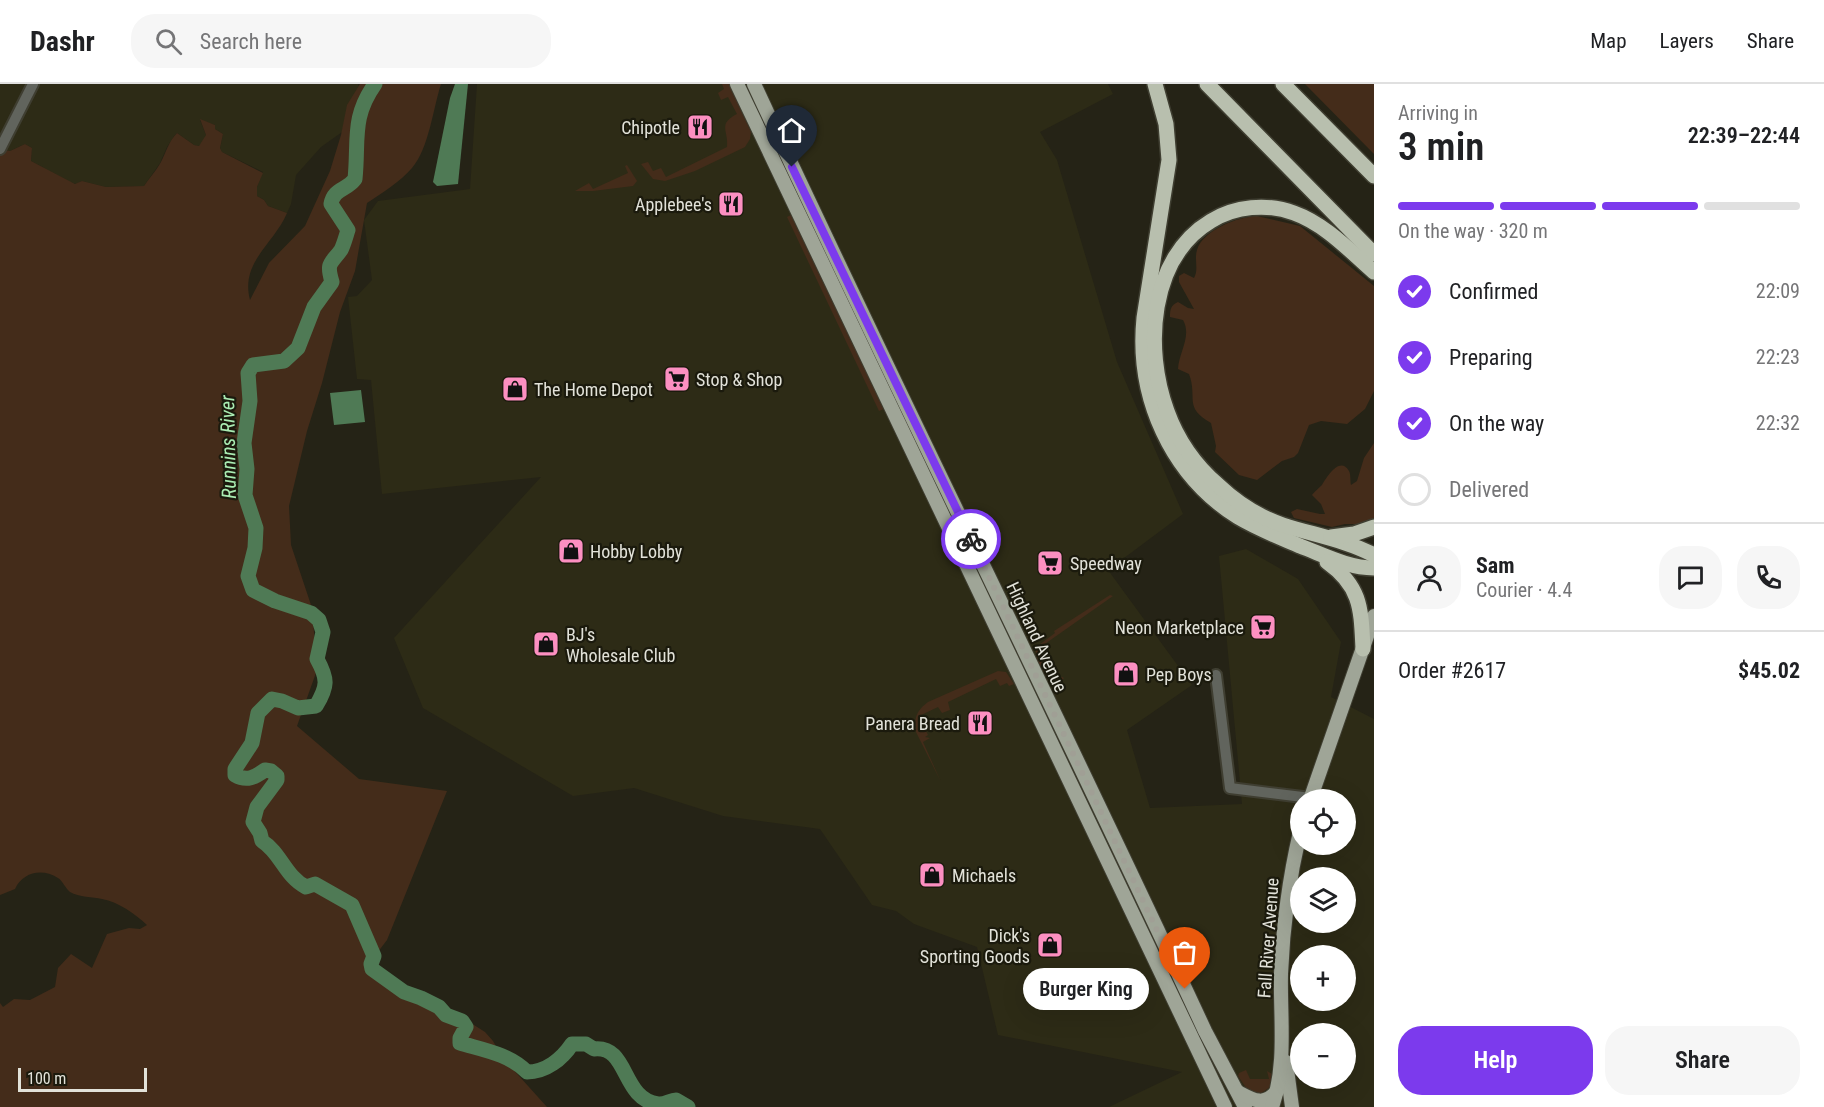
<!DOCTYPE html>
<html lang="en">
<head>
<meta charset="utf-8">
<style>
  body { margin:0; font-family:"Roboto Condensed",sans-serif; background:#f6f6f6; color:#202124; height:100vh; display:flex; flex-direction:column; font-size:22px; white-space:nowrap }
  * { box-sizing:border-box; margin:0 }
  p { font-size:20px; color:#757577 }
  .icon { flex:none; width:33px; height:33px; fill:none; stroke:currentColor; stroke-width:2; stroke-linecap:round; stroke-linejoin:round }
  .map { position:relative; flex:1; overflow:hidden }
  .panel { display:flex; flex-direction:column; background:#fff; width:450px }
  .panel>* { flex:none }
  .tools { position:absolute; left:1290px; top:705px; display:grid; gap:12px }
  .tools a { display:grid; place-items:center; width:66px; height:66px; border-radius:50%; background:#fff; box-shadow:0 6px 24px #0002; font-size:30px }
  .scale { position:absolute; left:18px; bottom:15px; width:129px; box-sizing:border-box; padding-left:6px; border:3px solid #e2e2d9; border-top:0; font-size:16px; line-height:21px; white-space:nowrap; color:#e2e2d9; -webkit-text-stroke:4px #1b1a0d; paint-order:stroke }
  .pin { position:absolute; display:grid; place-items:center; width:51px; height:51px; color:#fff; margin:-62px -26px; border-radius:50% 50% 50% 0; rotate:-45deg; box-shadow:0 0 6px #0007 }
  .pin .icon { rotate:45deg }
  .courier { position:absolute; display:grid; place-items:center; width:60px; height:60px; margin:-30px; border:4px solid #7c3aed; border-radius:50%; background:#fff; color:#222; box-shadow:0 2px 8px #0007 }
  .bubble { position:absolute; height:42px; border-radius:21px; background:#fff; box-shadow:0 6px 24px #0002; font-size:20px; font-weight:600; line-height:42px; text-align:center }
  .head em { font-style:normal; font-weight:600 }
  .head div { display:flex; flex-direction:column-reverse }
  .head { display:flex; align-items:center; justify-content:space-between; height:102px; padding:0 24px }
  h1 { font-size:39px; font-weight:600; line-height:45px }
  .bar { display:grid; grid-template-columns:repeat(4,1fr); gap:9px 6px; align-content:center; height:72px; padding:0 24px }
  .bar i { height:8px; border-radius:4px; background:#e0e0e0 }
  .bar .active { background:#7c3aed }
  .bar p { grid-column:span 4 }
  .line { display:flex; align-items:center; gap:15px; padding:0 24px; border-top:2px solid #e0e0e0 }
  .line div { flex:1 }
  .round { display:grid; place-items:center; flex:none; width:63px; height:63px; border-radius:24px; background:#f6f6f6 }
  ol { padding:0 24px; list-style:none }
  li { display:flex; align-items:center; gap:18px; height:66px }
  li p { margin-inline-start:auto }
  li .icon { padding:6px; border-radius:50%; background:#7c3aed; color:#fff; stroke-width:4 }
  li:last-child { color:#757577 }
  li i { width:33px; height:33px; border:3px solid #e0e0e0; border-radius:50% }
  .button { display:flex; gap:12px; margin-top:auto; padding:12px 24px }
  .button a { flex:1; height:69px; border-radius:24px; background:#7c3aed; color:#fff; font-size:24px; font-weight:600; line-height:69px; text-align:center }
  .button a+a { background:#f6f6f6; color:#202124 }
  header { display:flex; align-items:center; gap:36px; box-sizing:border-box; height:84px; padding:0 30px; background:#fff; border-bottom:2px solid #e0e0e0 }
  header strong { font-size:28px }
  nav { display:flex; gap:33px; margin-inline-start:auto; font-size:21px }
  .search { width:420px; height:54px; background:#f6f6f6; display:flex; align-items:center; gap:15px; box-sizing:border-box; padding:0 21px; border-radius:24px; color:#757577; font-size:22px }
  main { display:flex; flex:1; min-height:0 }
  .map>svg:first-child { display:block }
</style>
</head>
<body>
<header>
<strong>Dashr</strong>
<div class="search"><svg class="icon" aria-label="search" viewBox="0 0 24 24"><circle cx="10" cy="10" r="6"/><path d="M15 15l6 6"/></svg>Search here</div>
<nav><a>Map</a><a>Layers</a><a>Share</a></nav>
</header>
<main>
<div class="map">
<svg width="1374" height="1023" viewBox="0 0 1374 1023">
  <rect width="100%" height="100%" fill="#252316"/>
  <!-- built -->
  <g fill="#2d2b16" fill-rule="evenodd">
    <path d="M0 0H358L362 11 352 41 321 63 296 91 291 120 287 129 268 122 264 116 257 112V103L263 88 222 68 220 64 223 50 215 45V41L200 36 206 51 205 56 199 62 194 61 177 49 175 51 167 63 160 79 144 102 106 103 82 97 76 100 70 98 31 77 32 64 25 60 10 67 0 65Z"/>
    <path d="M477 0H1108L1113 10 1040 48 1057 76 1117 278 1183 430 1108 486 1192 601 1127 646 1150 724 1242 720 1219 472 1246 465 1298 495 1341 558 1331 613 1374 635V1023H1109L1182 988 998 951 977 863 914 840 896 827 872 821 820 745 723 732 634 704 573 712 423 624 394 554 541 393 382 410 371 296 357 295 348 213 357 212 372 196 364 136 378 117 470 105ZM1300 716H1346V760H1300ZM1300 794H1346V838H1300ZM1300 872H1346V916H1300ZM1300 950H1346V994H1300Z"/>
  </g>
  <!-- green -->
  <g fill="#442c1a">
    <path d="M360 0H441C433 25 429 64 412 84 400 98 382 109 367 119L355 187 340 228 322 299 307 347 289 422 291 461 312 524 317 586 297 642 359 695 447 707 387 856 371 877 383 888 392 904 402 915 452 927 485 948 493 957 502 973 547 1023H0V919L3 923 14 915 30 916 55 903 58 884 71 870 92 884 107 850 129 844 140 845 147 841C135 830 119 818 102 815 93 813 79 813 70 808 65 804 63 797 58 794 42 784 23 788 15 805L0 811V65L10 67 25 60 32 64 31 77 75 100 82 97 106 103 144 102C149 94 156 87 161 78 166 68 169 57 177 49L194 61 199 62 206 51 200 35 215 41V45L223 50 220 64 222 68 263 89 257 103V112L264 116 268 122 287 129C274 160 240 178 250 216L269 179 305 142 330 87 341 51 347 21Z"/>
    <path d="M722 0H729L751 48 750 55 745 63 695 87 665 97 653 95 641 80 648 78 653 87 661 84 666 93 727 63C729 47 717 40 737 30L728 13 721 16 718 9 724 5Z"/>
    <path d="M1305 0H1374V70Z"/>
    <path d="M627 81 637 97 633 102 593 107H575L589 99 593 105 628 89 625 82Z"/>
    <path d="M791 131 884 325 879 327 787 133Z"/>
    <path d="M1257 132 1300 142 1374 202V307L1365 325 1347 340 1321 337 1309 341 1298 369 1294 373 1282 377 1257 396 1239 391 1215 368 1216 362 1211 339C1183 323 1198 314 1189 290L1178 285C1179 268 1192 252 1183 236L1170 233C1170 225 1171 221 1178 218L1188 224 1194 225 1179 198V192L1184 189 1194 194C1199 185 1194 176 1197 166 1203 146 1237 133 1257 132Z"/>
    <path d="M1374 359V435L1364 440H1345L1332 443 1294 434 1291 428 1297 425 1320 430H1325L1321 420 1312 411C1315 407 1319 404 1322 401 1326 394 1340 371 1349 387 1351 391 1350 397 1351 401L1357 397 1364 374Z"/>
    <path d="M1110 511 1113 512 1042 562 1048 572 1042 577 1056 596 1062 593 1064 594 1059 599H1050L1038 578 1035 564 1055 549 1054 547Z"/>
    <path d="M998 587 1006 588 1014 600 1009 602 1007 599 1000 602 996 595 948 618 950 626 942 629 938 623 919 632 925 645 922 647 923 648 926 647 928 651 925 653 930 654 923 658 941 698 916 648C913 635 917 626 928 618Z"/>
    <path d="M1246 986 1250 995H1269L1267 987 1272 990 1270 1003 1260 1010 1249 1008 1238 992 1239 989Z"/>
  </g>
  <!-- water -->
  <g fill="#4f7a55">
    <path d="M455 0H468L458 100 437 102 433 98 450 14Z"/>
    <path d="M361 306 365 338 334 341 330 309Z"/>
  </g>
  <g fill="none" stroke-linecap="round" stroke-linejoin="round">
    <!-- river -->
    <path stroke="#4f7a55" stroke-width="15" d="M375 0C351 34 359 56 355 95 346 107 334 104 331 120L348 146C346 152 344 160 341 166 331 180 326 178 332 198L314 223 298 264 284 277 253 281 248 289 250 317 244 359 247 385 245 411 256 444 255 464 248 492 253 506 275 517 311 529 319 536 323 548 317 575C328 595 328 602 316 622L298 624 282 617 272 615 258 629 252 659 235 685V691C247 698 255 693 265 686L271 687 277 692V696L257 723 253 738 260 749 262 757C281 769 285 792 306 803L315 800 352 821 374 872 371 880 372 885 404 908 421 914 439 923 446 931 462 937 466 943 460 954V959C484 966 509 970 527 988 546 988 562 975 572 960H586L594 965C629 961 621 1015 658 1020 665 1021 670 1016 676 1016L688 1023"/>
    <defs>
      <g id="minor">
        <path d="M0 65 33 0"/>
        <path d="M1216 591 1230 704 1311 714"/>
      </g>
      <g id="major">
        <path d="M737 0 1225 1023"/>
        <path d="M754 0C901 317 1058 630 1205 947L1245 1023"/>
        <path d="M1310 716 1374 532"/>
        <path d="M1286 978 1292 1023"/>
        <path d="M1238 1008C1253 1016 1264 1023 1277 1007"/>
        <path d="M1272 1023C1287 980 1280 934 1281 890 1283 841 1289 795 1300 748"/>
      </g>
      <g id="highway">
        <path d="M1155 0 1166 40 1169 76 1144 234C1136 313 1171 391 1238 433 1258 445 1279 453 1300 462 1324 471 1348 484 1374 484"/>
        <path d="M1207 0 1374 170"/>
        <path d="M1283 0 1374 92"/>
        <path d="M1374 188C1350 167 1325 140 1294 129 1267 119 1235 122 1211 137 1149 174 1144 265 1167 327 1177 355 1195 381 1218 401 1237 419 1259 433 1283 441 1314 451 1345 456 1374 471"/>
        <path d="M1331 453 1354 450 1374 443"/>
        <path d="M1327 478C1362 503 1361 526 1363 565"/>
      </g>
    </defs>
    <!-- minor casing -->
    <use href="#minor" stroke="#3f3e31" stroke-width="14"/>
    <!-- major casing -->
    <use href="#major" stroke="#3f3e31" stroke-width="16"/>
    <!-- highway casing -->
    <use href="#highway" stroke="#3f3e31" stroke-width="18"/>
    <!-- minor -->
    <use href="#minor" stroke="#61645d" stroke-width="10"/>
    <!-- major -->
    <use href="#major" stroke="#9fa597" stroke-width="14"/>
    <!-- highway -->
    <use href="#highway" stroke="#b8bfae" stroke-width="15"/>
  </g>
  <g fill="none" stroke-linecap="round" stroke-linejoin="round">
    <!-- done -->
    <path stroke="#a09f95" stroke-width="6" stroke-dasharray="0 10.8" d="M971 455 1185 905"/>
    <!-- route -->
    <path stroke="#7c3aed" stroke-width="8" d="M792 83 971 455"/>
  </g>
  <!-- icons -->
  <defs>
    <symbol id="restaurant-square" viewBox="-11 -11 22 22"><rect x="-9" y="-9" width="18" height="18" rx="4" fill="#fc8fc1" stroke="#1b1a0d"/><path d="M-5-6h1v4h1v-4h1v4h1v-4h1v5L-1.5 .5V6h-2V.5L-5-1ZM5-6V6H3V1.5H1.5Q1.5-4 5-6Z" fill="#111"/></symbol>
    <symbol id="supermarket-square" viewBox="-11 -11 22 22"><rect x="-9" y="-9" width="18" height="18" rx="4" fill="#fc8fc1" stroke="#1b1a0d"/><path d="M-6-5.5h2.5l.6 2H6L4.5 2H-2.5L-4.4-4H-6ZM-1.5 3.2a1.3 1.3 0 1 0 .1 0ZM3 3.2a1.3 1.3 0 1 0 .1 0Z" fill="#111"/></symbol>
    <symbol id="shop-square" viewBox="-11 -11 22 22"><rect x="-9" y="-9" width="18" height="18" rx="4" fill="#fc8fc1" stroke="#1b1a0d"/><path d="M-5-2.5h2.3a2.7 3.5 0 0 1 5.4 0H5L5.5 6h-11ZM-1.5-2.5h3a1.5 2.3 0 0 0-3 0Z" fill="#111"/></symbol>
  </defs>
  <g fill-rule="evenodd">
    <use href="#restaurant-square" x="685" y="28" width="30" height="30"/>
    <use href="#restaurant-square" x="716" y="105" width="30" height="30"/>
    <use href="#supermarket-square" x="662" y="280" width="30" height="30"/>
    <use href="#shop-square" x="500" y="290" width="30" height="30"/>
    <use href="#shop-square" x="556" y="452" width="30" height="30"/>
    <use href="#supermarket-square" x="1035" y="464" width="30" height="30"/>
    <use href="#supermarket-square" x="1248" y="528" width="30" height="30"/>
    <use href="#shop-square" x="531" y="545" width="30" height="30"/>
    <use href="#shop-square" x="1111" y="575" width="30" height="30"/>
    <use href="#restaurant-square" x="965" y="624" width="30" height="30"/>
    <use href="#shop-square" x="917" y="776" width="30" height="30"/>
    <use href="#shop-square" x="1035" y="846" width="30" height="30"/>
  </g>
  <g text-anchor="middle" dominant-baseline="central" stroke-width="4.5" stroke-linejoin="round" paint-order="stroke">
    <!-- poi labels -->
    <g font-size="18" fill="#e2e2d9" stroke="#1b1a0d" text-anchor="start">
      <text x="680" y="43" text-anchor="end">Chipotle</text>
      <text x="712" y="120" text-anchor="end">Applebee's</text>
      <text x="696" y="295">Stop &amp; Shop</text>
      <text x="534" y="305">The Home Depot</text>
      <text x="590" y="467">Hobby Lobby</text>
      <text x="1070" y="479">Speedway</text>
      <text x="1244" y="543" text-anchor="end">Neon Marketplace</text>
      <text x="566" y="550">BJ's<tspan x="566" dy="21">Wholesale Club</tspan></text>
      <text x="1146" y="590">Pep Boys</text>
      <text x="960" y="639" text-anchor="end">Panera Bread</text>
      <text x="952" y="791">Michaels</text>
      <text x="1030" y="851" text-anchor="end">Dick's<tspan x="1030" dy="21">Sporting Goods</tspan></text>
    </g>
    <!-- street labels -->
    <g font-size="18" fill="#e2e2d9" stroke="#1b1a0d">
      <text transform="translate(1037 553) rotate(65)">Highland Avenue</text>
      <text transform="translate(1268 854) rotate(-86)">Fall River Avenue</text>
    </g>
    <!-- water labels -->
    <g font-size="20" font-style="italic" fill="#aaecb2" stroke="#1b1a0d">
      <text transform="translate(228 363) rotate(-91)">Runnins River</text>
    </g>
  </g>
</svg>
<div class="tools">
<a><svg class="icon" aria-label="locate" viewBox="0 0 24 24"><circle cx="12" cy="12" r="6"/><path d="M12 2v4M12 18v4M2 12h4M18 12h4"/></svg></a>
<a><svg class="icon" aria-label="layers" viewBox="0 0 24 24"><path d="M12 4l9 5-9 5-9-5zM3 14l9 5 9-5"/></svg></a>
<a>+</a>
<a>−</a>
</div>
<div class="scale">100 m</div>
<div class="pin" style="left:1185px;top:905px;background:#ea580c"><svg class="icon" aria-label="bag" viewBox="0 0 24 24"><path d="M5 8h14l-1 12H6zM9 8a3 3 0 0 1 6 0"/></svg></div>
<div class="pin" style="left:792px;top:83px;background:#1f2937"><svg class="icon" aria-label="home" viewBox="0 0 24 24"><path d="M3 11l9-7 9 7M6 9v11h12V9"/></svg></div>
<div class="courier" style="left:971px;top:455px"><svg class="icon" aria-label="bike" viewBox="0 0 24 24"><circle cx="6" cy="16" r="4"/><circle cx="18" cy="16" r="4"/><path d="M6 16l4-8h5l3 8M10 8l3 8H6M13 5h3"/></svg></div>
<div class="bubble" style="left:1023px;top:884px;width:126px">Burger King</div>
</div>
<section class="panel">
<div class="head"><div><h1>3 min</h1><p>Arriving in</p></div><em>22:39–22:44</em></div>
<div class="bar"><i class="active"></i><i class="active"></i><i class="active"></i><i></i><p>On the way · 320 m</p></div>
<ol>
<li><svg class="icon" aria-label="check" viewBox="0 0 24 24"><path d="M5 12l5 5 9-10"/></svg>Confirmed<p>22:09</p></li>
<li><svg class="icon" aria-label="check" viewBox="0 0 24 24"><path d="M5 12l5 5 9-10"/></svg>Preparing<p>22:23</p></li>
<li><svg class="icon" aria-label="check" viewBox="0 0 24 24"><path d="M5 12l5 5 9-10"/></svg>On the way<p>22:32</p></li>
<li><i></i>Delivered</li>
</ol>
<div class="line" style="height:108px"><a class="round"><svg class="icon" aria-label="person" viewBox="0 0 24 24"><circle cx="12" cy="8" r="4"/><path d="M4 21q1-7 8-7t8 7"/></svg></a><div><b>Sam</b><p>Courier · 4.4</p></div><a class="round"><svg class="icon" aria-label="chat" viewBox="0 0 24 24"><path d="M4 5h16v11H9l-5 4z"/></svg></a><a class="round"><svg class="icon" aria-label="phone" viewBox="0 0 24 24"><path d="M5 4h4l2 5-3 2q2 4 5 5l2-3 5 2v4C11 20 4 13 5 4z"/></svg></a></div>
<div class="line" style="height:78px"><div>Order #2617</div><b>$45.02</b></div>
<div class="button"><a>Help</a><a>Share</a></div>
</section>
</main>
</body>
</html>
